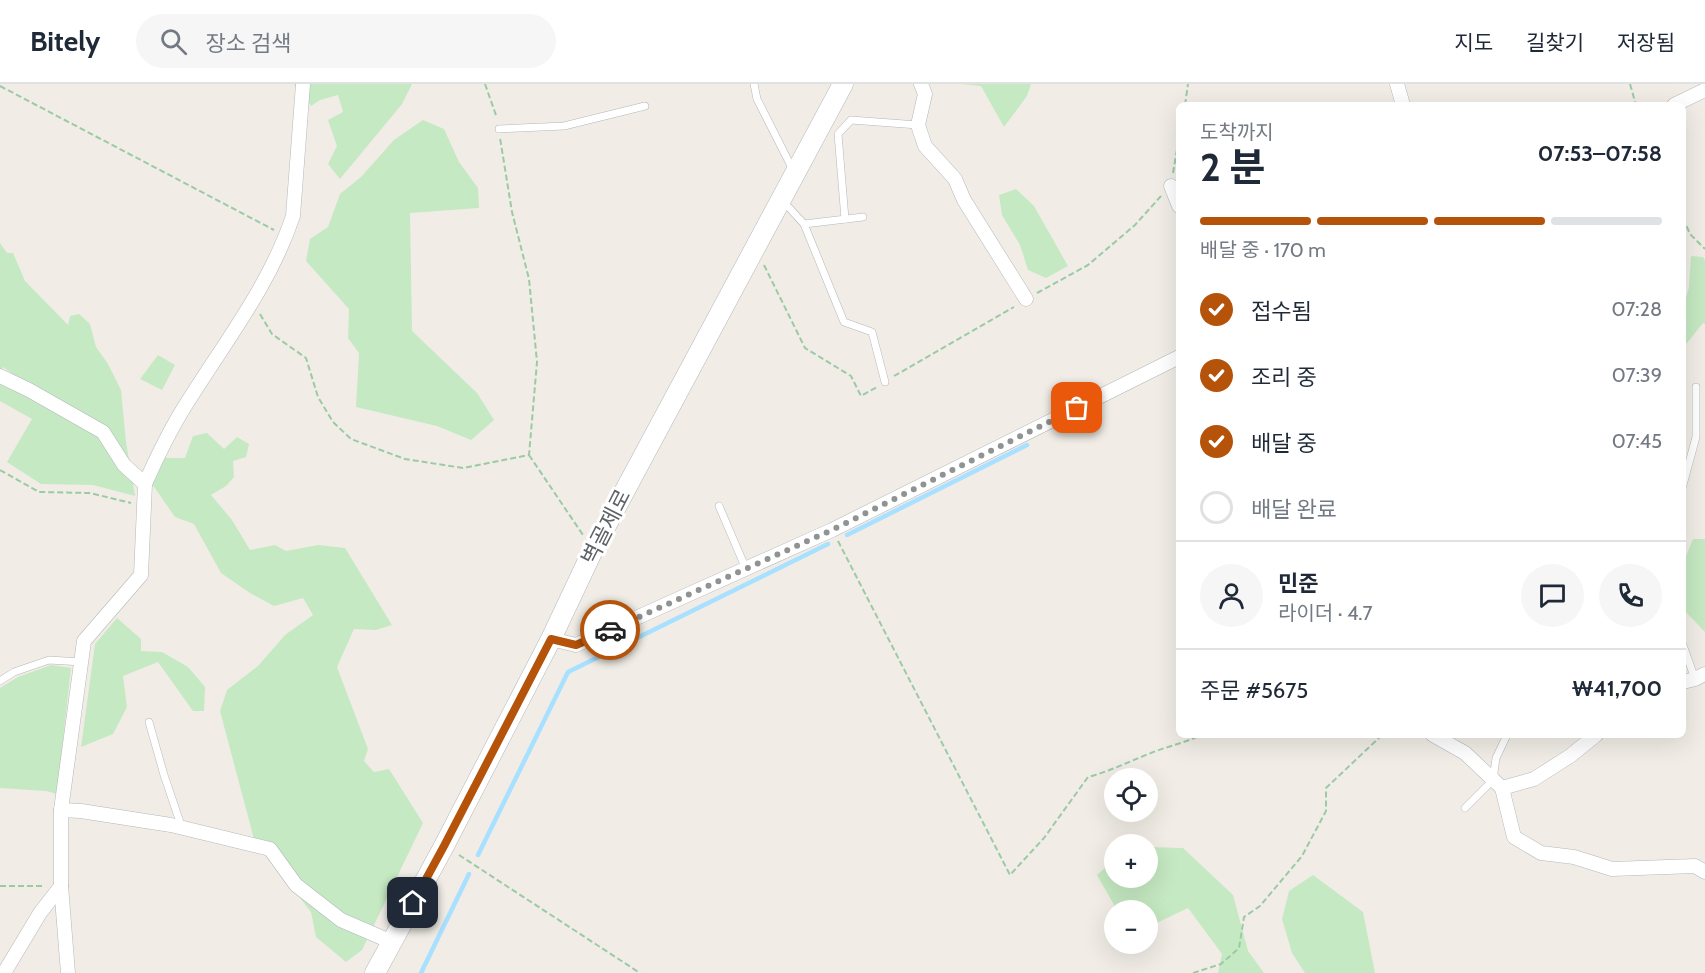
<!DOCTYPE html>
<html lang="ko">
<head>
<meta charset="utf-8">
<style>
  body { margin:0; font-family:Cabin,"Noto Sans KR",sans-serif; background:#f6f6f7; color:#1f2937; height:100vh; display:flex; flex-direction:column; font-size:22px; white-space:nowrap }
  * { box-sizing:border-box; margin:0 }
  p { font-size:20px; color:#747a83 }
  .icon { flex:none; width:33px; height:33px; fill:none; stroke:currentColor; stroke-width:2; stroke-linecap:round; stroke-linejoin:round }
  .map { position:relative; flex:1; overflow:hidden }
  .panel { position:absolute; left:1176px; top:18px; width:510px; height:636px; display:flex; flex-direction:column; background:#fff; border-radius:9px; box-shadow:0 6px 24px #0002 }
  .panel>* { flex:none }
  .buttons { position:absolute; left:1104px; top:684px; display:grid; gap:12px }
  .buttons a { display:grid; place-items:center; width:54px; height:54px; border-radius:50%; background:#fff; box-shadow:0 6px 24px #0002; font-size:30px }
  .pin { position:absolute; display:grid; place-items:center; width:51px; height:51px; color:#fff; margin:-26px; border-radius:12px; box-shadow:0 3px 9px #0006 }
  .courier { position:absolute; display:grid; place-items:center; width:60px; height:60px; margin:-30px; border:4px solid #b45309; border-radius:50%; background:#fff; color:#222; box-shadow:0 2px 8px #0007 }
  .head em { font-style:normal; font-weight:700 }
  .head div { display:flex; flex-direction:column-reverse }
  .head { display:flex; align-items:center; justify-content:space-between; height:102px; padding:0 24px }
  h1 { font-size:39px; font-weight:700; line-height:45px }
  .bar { display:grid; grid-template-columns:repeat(4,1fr); gap:9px 6px; align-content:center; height:72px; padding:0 24px }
  .bar i { height:8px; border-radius:4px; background:#e0e1e3 }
  .bar .current { background:#b45309 }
  .bar p { grid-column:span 4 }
  .line { display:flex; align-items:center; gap:15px; padding:0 24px; border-top:2px solid #e0e1e3 }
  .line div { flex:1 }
  .round { display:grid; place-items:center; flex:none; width:63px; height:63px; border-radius:32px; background:#f6f6f7 }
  ol { padding:0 24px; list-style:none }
  li { display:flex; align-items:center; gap:18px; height:66px }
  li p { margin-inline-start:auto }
  li .icon { padding:6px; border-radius:50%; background:#b45309; color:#fff; stroke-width:4 }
  li:last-child { color:#747a83 }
  li i { width:33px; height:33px; border:3px solid #e0e1e3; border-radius:50% }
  header { display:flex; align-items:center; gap:36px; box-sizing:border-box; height:84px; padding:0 30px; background:#fff; border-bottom:2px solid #e0e1e3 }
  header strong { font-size:28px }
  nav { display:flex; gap:33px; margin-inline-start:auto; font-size:21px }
  .search { width:420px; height:54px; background:#f6f6f7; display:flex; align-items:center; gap:15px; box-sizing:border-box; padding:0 21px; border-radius:33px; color:#747a83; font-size:22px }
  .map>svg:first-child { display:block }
</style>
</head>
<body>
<header>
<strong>Bitely</strong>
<div class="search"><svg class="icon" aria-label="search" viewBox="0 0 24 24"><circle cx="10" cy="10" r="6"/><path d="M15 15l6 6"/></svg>장소 검색</div>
<nav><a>지도</a><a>길찾기</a><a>저장됨</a></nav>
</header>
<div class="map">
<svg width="1705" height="889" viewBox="0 0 1705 889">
  <rect width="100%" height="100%" fill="#f1ede6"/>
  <!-- green -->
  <g fill="#c5e9c2">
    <path d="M294 0H412L402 20 340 95 328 80 337 62 328 36 343 28 338 11 320 16 311 22Z"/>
    <path d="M961 0H1031L1027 12 1004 43 981 2Z"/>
    <path d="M423 36 444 45 459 78 478 104 479 124 410 129 412 247 477 309 494 336 471 356 437 342 356 323 359 269 348 254 349 225 306 177 310 155 328 143 340 110 361 93 394 56Z"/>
    <path d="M1016 105 1034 122 1068 182 1046 194 1028 186 1020 161 1002 131 999 111Z"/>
    <path d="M0 159 7 169H13L25 197 68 241 70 232 79 230 90 240 96 263 108 280 121 306 126 358 135 412 93 401 41 400 7 378 32 335 0 317V298L23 297 3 283 0 288Z"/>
    <path d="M1691 172 1703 173 1705 176V240L1703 239 1683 264V225L1689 203Z"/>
    <path d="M158 271 175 281 162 306 140 295Z"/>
    <path d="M207 349 224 365 237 353 249 360 246 373 233 377 234 393 226 402 211 411 232 436 250 466 275 461 286 467 318 461 345 464 392 541 376 546 354 545 337 583 368 665 364 677 374 688 389 685 423 739 362 866 346 878 316 853 311 828 254 755 220 627 227 606 258 582 285 551 313 531 303 514 274 522 250 509 221 489 194 440 175 433 152 400 164 374H185L193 352Z"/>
    <path d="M1693 455H1705V548L1683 525V480Z"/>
    <path d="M117 534 141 555V567L162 568 188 583 205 603 204 627H193L158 578 123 592 127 623 113 650 81 663 95 560Z"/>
    <path d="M51 581 71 584 57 710 46 707 0 704V604L18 593Z"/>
    <path d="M1148 763 1183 764 1233 811 1248 867 1264 889H1218L1222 870 1188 824 1148 843V826H1117L1097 791 1114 776V794H1148Z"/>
    <path d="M1313 791 1363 828 1375 889H1305L1292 869 1282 835 1289 807Z"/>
  </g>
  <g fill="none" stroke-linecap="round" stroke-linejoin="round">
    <!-- stream -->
    <g stroke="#a8e0ff" stroke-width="4.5">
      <path d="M847 451 1027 361"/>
      <path d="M478 771 568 588 828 460"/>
      <path d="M421 889 469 790"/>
    </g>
    <defs>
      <g id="lane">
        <path d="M754 0 757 15 793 86"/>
        <path d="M499 45 564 42 645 22"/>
        <path d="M782 116 804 140 863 133"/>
        <path d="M845 135 838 50 851 36 918 41"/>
        <path d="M804 140 844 238 872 248 885 298"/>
        <path d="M1683 401 1696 353V303"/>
        <path d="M719 422 746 485"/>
        <path d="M1683 561 1695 595"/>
        <path d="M0 597 14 588 49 576 82 578"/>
        <path d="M149 638 164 691 182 744"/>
        <path d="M1465 724 1493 696 1496 674 1507 651"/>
      </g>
      <g id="street">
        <path d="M921 0 925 10 918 41 925 62 955 95 964 116 1026 215"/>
        <path d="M1397 0 1403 21"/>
        <path d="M1674 21 1705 6"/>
        <path d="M1171 102 1179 122"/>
        <path d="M0 292 29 306 103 348 124 381 145 400 141 491 84 557 61 726V802L68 889"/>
        <path d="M145 400C156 375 168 350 182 327 221 263 269 204 293 132L303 0"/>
        <path d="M551 555 576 561 832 446 1179 273"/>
        <path d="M1683 598 1695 595 1705 590"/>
        <path d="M1433 651 1465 669 1502 704 1534 695 1570 672 1596 651"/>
        <path d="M1502 704 1514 753 1541 769 1574 773 1612 785 1695 782 1705 788"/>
        <path d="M61 726 81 727 171 741 270 765 296 801 341 836 392 858"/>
        <path d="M4 889 40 829 61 802"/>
      </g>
      <path id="secondary" d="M375 889 444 762 551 555 593 466 843 0"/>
    </defs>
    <!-- lane casing -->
    <use href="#lane" stroke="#b4b7bb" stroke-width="8"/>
    <!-- street casing -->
    <use href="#street" stroke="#b4b7bb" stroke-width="15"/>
    <!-- secondary casing -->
    <use href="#secondary" stroke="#b3b7bb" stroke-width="21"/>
    <!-- path -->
    <g stroke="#9bcaa5" stroke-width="2" stroke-dasharray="6 3" stroke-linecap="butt">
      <path d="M485 0 497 34"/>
      <path d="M1630 0 1636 21"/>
      <path d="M0 2 274 146"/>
      <path d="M1185 21 1188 0"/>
      <path d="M1173 89 1179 54"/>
      <path d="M1683 134 1690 150 1705 165"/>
      <path d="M764 181 805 264 851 292 861 312 877 303"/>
      <path d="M1037 209 1088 181 1135 141 1161 112"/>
      <path d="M260 230 272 250 306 274 318 313 333 338 351 355 405 375 463 384 529 371 537 278 529 195 512 128 500 54"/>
      <path d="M894 292 1014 223"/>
      <path d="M529 371 583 451"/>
      <path d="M0 386 39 408 90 409 131 419"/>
      <path d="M838 457 1010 791 1044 754 1088 693C1111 687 1130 677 1151 669 1168 662 1185 659 1201 651"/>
      <path d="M459 771 640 889"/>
      <path d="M0 802H43"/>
      <path d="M1193 889 1221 880 1239 864 1244 833 1260 822 1302 772 1326 727V704L1382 651"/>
    </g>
    <!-- lane -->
    <use href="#lane" stroke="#fff" stroke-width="7"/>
    <!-- street -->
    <use href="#street" stroke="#fff" stroke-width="14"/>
    <!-- secondary -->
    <use href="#secondary" stroke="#fff" stroke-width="20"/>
  </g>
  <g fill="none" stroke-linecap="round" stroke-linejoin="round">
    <!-- done -->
    <path stroke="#919393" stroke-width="6" stroke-dasharray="0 10.8" d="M610 546 832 446 1077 324"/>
    <!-- route -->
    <path stroke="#b45309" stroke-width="8" d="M413 819 444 762 551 555 576 561 610 546"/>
  </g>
  <g text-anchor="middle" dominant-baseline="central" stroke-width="6" stroke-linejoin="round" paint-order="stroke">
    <!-- street labels -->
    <g font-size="22" fill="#5e6367" stroke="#fff">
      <text transform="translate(606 443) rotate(-63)">벽골제로</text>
    </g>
  </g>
</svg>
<div class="buttons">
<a><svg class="icon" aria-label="locate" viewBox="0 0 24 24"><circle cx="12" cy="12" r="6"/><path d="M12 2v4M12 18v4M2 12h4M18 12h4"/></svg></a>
<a>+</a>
<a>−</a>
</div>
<div class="pin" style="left:1077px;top:324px;background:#ea580c"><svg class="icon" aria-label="bag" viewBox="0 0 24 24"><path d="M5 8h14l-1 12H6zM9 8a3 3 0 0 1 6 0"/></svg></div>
<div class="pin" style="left:413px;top:819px;background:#1f2937"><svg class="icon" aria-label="home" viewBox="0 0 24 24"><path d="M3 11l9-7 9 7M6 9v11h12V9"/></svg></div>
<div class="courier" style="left:610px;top:546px"><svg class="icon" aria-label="car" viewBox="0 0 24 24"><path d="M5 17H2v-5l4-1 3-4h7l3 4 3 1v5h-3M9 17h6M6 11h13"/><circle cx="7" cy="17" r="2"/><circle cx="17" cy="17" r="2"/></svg></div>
<section class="panel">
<div class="head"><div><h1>2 분</h1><p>도착까지</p></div><em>07:53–07:58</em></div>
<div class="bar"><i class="current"></i><i class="current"></i><i class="current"></i><i></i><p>배달 중 · 170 m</p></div>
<ol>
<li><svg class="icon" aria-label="check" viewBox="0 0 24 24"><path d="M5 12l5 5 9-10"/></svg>접수됨<p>07:28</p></li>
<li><svg class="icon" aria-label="check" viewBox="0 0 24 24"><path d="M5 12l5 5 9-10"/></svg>조리 중<p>07:39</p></li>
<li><svg class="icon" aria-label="check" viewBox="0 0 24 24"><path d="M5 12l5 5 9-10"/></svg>배달 중<p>07:45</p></li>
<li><i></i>배달 완료</li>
</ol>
<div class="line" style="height:108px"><a class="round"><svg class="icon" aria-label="person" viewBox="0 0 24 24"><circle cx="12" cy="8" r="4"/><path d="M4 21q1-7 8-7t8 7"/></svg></a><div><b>민준</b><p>라이더 · 4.7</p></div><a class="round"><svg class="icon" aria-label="chat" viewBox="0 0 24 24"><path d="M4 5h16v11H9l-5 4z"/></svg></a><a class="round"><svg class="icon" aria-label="phone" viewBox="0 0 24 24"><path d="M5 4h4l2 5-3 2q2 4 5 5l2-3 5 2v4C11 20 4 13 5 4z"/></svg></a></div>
<div class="line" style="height:78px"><div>주문 #5675</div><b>₩41,700</b></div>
</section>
</div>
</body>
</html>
